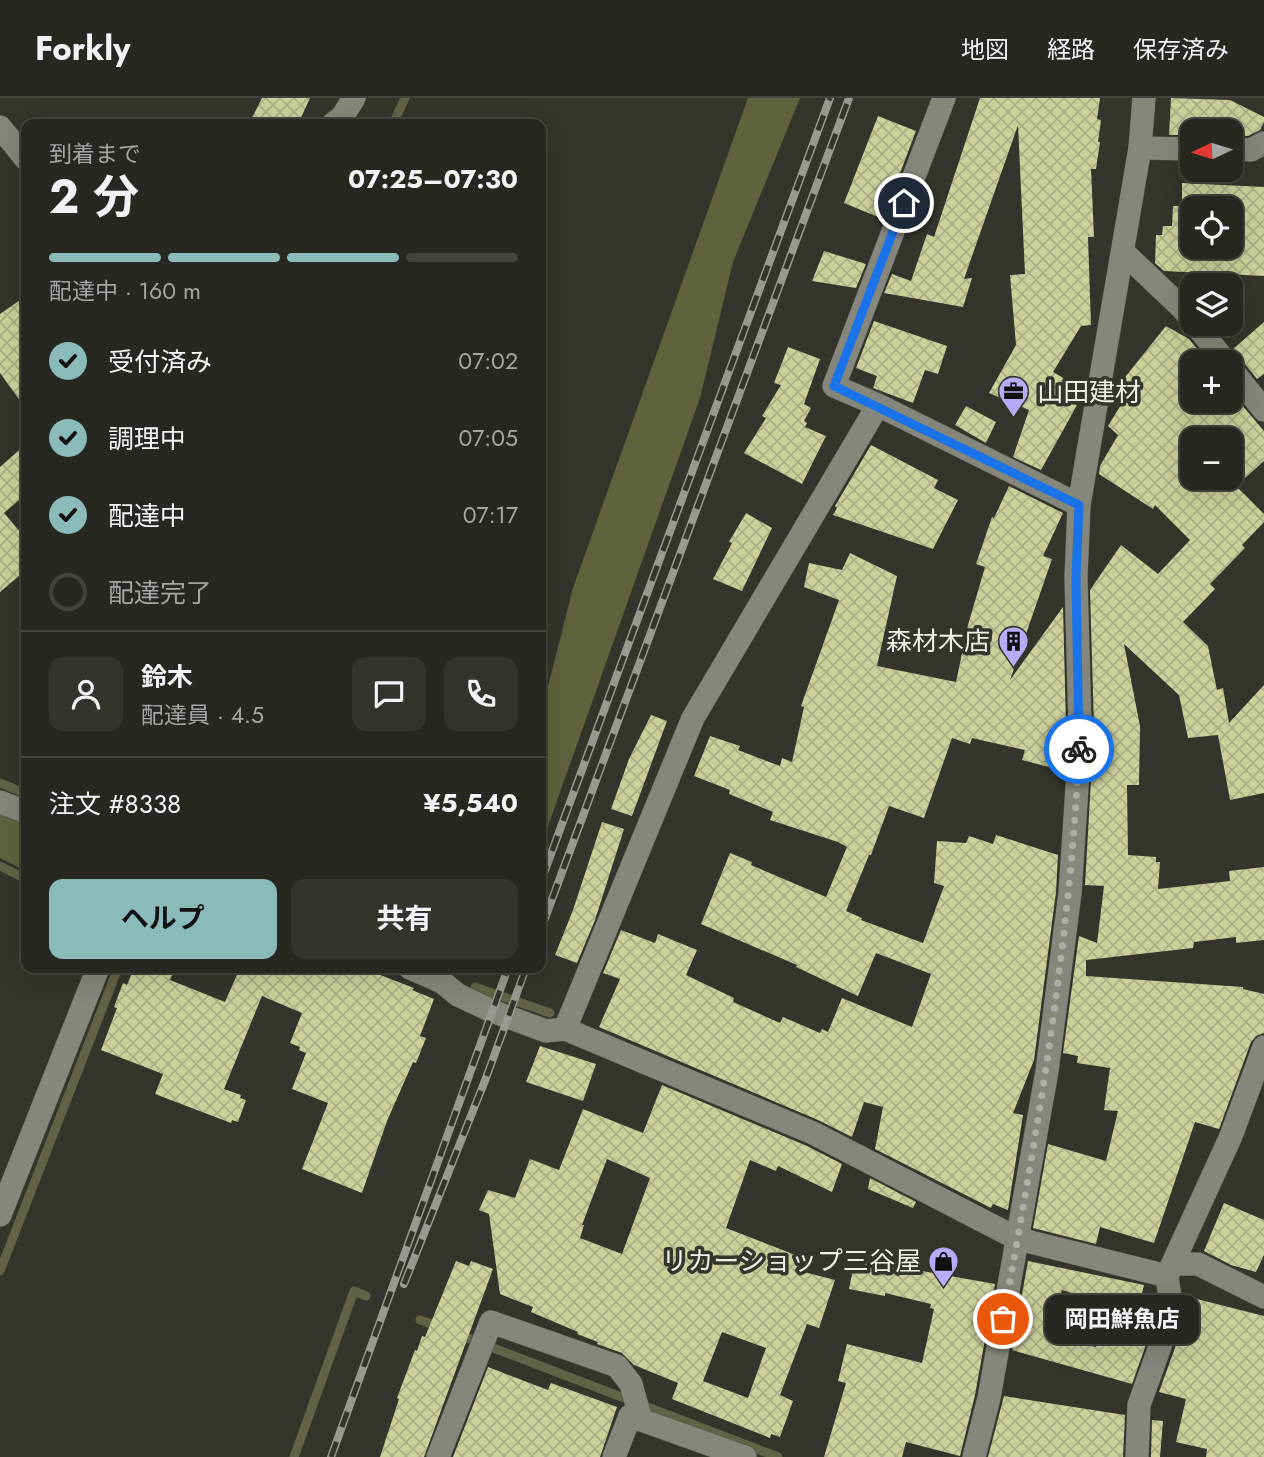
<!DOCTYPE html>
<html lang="ja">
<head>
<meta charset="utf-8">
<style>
  body { margin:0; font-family:Jost,"Noto Sans JP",sans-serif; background:#33342e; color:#f1f3f6; height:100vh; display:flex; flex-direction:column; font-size:26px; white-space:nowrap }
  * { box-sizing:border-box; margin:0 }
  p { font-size:23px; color:#a4a6a5 }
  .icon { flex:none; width:38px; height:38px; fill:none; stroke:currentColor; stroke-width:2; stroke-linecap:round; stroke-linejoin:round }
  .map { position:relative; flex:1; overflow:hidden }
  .details { position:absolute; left:21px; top:21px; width:525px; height:854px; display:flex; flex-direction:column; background:#272821; border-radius:14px; box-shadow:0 7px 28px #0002,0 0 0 2px #43443f }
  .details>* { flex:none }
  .needle { width:46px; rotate:266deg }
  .tools { position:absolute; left:1180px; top:21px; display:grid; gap:14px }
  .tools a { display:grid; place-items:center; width:63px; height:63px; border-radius:14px; background:#272821; box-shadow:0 7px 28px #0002,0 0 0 2px #43443f; font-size:35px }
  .pin { position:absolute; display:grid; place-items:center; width:60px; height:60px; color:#fff; margin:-30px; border:4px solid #fff; border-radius:50%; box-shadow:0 2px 7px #0007 }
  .courier { position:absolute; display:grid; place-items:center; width:70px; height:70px; margin:-35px; border:5px solid #1a73e8; border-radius:50%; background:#fff; color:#222; box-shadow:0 2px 9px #0007 }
  .bubble { position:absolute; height:49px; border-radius:14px; background:#272821; box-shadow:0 7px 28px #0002,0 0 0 2px #43443f; font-size:23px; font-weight:700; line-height:49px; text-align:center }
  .head em { font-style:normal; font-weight:700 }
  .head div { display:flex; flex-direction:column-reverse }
  .head { display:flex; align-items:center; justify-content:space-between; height:119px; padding:0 28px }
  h1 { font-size:46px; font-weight:700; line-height:52px }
  .bar { display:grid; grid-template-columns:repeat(4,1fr); gap:10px 7px; align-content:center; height:84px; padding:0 28px }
  .bar i { height:9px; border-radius:5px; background:#43443f }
  .bar .selected { background:#8bbbb9 }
  .bar p { grid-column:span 4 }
  .line { display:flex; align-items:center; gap:18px; padding:0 28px; border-top:2px solid #43443f }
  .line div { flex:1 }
  .round { display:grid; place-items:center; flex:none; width:74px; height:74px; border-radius:14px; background:#33342e }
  ol { padding:0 28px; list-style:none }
  li { display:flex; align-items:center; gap:21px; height:77px }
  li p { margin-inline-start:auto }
  li .icon { padding:7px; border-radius:50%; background:#8bbbb9; color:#111; stroke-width:4 }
  li:last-child { color:#a4a6a5 }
  li i { width:38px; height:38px; border:4px solid #43443f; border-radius:50% }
  .action { display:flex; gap:14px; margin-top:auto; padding:14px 28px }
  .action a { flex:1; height:80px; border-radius:14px; background:#8bbbb9; color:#111; font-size:28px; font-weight:700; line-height:80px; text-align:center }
  .action a+a { background:#33342e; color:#f1f3f6 }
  header { display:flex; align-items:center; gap:42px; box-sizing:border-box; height:98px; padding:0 35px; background:#272821; border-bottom:2px solid #43443f }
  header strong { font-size:33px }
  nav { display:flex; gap:38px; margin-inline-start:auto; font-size:24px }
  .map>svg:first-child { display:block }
</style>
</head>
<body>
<header>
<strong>Forkly</strong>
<nav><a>地図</a><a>経路</a><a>保存済み</a></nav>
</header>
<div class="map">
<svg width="1264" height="1359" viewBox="0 0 1264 1359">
  <defs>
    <pattern id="building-cross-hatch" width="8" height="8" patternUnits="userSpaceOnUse" patternTransform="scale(1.75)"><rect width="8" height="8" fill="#cbd09a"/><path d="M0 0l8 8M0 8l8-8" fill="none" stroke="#aaae85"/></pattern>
  </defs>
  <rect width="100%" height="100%" fill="#34352c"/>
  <!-- grass -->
  <g fill="#60623e">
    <path d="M748 0H800L733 164 700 300 541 748V616L573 490Z"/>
    <path d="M0 715 26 726V773L0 760Z"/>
  </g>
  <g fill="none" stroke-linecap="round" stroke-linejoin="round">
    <!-- stream -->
    <g stroke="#626346" stroke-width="9">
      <path d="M393 26 405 0"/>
      <path d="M0 685 22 694"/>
      <path d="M0 768 26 781"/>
      <path d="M475 889 550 915"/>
      <path d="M0 1173 118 870"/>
      <path d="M420 1222 440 1229"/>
      <path d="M457 1236 778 1359"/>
      <path d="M294 1359 354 1193 366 1198"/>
    </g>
  </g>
  <!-- building -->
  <g fill="url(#building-cross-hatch)" fill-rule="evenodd">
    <path d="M262 0H310L298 26H249Z"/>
    <path d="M980 0H1100L1097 21 1101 22 1098 44H1100L1096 71H1091L1094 139H1088L1091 227 1081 228 1053 274 1065 281 1057 296 1077 307 1041 372 1013 359 1029 312 989 295 1016 247 1010 177 1025 176 1018 27 964 181 972 180 963 209 884 195 892 176 911 183 927 136 934 139Z"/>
    <path d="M1171 0 1230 2 1264 19V24L1260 32 1248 38 1230 37V33H1192V37H1169Z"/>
    <path d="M878 18 916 33 886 112 882 110 878 119 844 105Z"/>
    <path d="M1182 85 1264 89V178L1164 173 1155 165 1156 137H1162L1163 128H1172L1173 108H1182ZM1192 110H1230V149H1192Z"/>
    <path d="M824 153 866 166 856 190 812 183Z"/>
    <path d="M26 198V311L0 275V216Z"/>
    <path d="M874 223 947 248 938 276 925 272 913 305 873 290 877 278 856 270Z"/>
    <path d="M1264 224V276L1257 281 1233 251Z"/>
    <path d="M1166 228 1189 241 1208 264H1192V303H1230V293L1264 333V363L1236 388 1264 416V424L1242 447 1245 450 1210 486 1215 491 1183 524 1208 548 1217 592 1223 590 1229 625 1264 587V695L1230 702 1218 637 1188 640 1179 597 1124 546 1140 628 1139 687H1127L1128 757 1156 759V764H1160L1158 791 1230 783 1229 773 1264 769V842L1236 845V839L1194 844 1193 850 1086 862V878L1243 889V891L1264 896V935L1256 938 1251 944 1219 1031 1195 1024 1154 1145 1100 1129 1096 1146 1033 1130 1048 1046 1106 1063 1118 1013 1104 1012 1110 970 1077 965 1078 958 1063 955 1079 838 1097 845 1104 788 1085 787 1094 629 1090 492 1121 447 1158 476 1190 442 1155 407 1153 411 1099 376 1100 368 1118 337 1108 328 1132 289 1122 283ZM1192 341H1230V380H1192Z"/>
    <path d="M788 249 820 261 804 306 811 310 804 323 807 325 805 329 826 338 802 386 744 355 766 320 762 318 781 287 774 285Z"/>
    <path d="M966 308 996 324 986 345 955 327Z"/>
    <path d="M26 346V396L4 415 26 441V472L0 494V369Z"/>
    <path d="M871 347 938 382 934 390 958 402 933 451 833 417 837 410 835 408Z"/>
    <path d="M1009 388 1063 415 1043 458 1052 461 1010 582 1063 509 1066 628 1064 673 1022 662 1025 652 972 640 970 646 952 640 924 720 889 708 871 757H869L846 813 862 820 861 822 923 845 944 788 934 785 937 743 966 745 969 738 993 746 996 737 1058 757 1056 794 1034 962 1013 1015 1023 1017 1008 1112 993 1106 991 1110 875 1051 883 1009 864 1004 852 1039 818 1022 599 929 620 881 603 875 621 832 655 845 658 836 697 852 686 877 734 900 733 904 780 925 783 919 820 935 822 931 828 934 842 900 912 929 931 876 876 855 858 898 796 869 797 867 701 826 730 755 752 764 751 767 826 799 847 749 838 744 770 722 773 714 729 696 730 692 694 678 710 638 740 648 738 652 780 668 782 660 792 664 804 609 801 608 839 502 804 489 809 465 842 472 850 455 897 478 877 568 956 584 968 527 985 469 976 466 992 419 994 420Z"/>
    <path d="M746 415 772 430 742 493 713 481 732 445 729 444Z"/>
    <path d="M651 617 667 623 632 718 611 711 629 661Z"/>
    <path d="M602 724 624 731 595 822 577 865 555 857 573 812Z"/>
    <path d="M134 870H175L170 882 225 904 240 870H362L414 890 412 892 434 901 420 938 426 940 416 965 413 964 387 1023 362 1095 302 1071 328 1005 292 991 306 955 299 952 300 949 290 945 302 915 262 898 224 991 241 997 240 1000 246 1002 238 1024 232 1022 231 1025 155 996 163 976 101 952 117 910 114 909 123 885 127 887Z"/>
    <path d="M540 948 596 966 583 1003 526 984Z"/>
    <path d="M662 987 807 1048 842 1066 832 1094 778 1068 776 1073 750 1062 726 1130 808 1162 804 1174 835 1182 819 1230 807 1226 780 1297 793 1303 780 1339 771 1336 770 1340 672 1301 678 1285 634 1267 622 1255 597 1246 598 1244 577 1236 578 1234 531 1214 533 1209 500 1196 489 1116 479 1112 488 1092 515 1100 530 1061 559 1072 583 1011 643 1035ZM607 1061 650 1080 622 1156 580 1140 584 1127H582ZM722 1234 766 1250 748 1300 703 1283Z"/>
    <path d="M870 1080 916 1104 913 1110 868 1091Z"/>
    <path d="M1224 1105 1264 1122V1157L1256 1174 1231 1167 1204 1153Z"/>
    <path d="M855 1161 995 1186 975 1297 960 1358 906 1344 902 1359H824L846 1285 838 1283 847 1246 922 1265 934 1211 930 1210 931 1206 885 1195V1198L849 1191Z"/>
    <path d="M456 1163 469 1168 471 1163 493 1171 424 1359H380L399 1301 397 1300 415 1252 417 1253 422 1238 425 1239Z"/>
    <path d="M1028 1163 1144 1187 1140 1204 1157 1209 1158 1213 1132 1286 1012 1252ZM1062 1192 1107 1206 1096 1249 1048 1238Z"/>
    <path d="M1193 1200 1264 1218V1359H1206L1207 1351 1176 1344 1186 1301 1159 1294Z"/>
    <path d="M488 1269 548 1292 551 1285 617 1309 600 1359H453Z"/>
    <path d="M1004 1298 1125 1317 1123 1359H988Z"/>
    <path d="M1152 1322 1163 1323 1160 1359H1151Z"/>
  </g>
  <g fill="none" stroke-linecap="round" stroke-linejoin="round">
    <defs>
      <g id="street">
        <path d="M333 26 342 19 354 0"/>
        <path d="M0 29 26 61"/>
        <path d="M1140 50 1192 51"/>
        <path d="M1230 51 1251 52 1264 45"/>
        <path d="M1123 154 1182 210 1192 222"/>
        <path d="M1195 226 1226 264"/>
        <path d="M1230 270 1264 312"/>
        <path d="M878 307 834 288 944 0"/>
        <path d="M0 704 26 714"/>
        <path d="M410 870 442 884 458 897 492 913 546 933 565 931 813 1035 1018 1141 1167 1178"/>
        <path d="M565 931 693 620 878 307 1079 407"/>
        <path d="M0 1117 98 870"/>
        <path d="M1173 1166H1198L1264 1199"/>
        <path d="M438 1359 491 1224 617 1268 631 1286 641 1322"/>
        <path d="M614 1359 630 1318 745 1359"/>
        <path d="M974 1359 989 1300 1047 973 1070 795 1078 674 1080 628 1076 480 1079 407 1140 50 1144 0"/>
        <path d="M1137 1359 1139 1307 1172 1215 1167 1178 1231 1038 1264 949"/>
      </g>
    </defs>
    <!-- street casing -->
    <use href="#street" stroke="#53544c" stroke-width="24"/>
    <!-- street -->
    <use href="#street" stroke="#85867c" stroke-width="23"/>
    <defs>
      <g id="rail">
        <path d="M541 783 830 0"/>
        <path d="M541 831 849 0"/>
        <path d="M404 1186 486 980 526 870"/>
        <path d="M331 1359 508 870"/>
      </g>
    </defs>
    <!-- rail casing -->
    <use href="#rail" stroke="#989992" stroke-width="8"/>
    <!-- rail -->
    <use href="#rail" stroke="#34352c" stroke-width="5" stroke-dasharray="16" stroke-linecap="butt"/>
  </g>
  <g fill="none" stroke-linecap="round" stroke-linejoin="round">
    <!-- done -->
    <path stroke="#adaea7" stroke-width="7" stroke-dasharray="0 12.6" d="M1003 1221C1038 1031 1070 844 1079 651"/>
    <!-- route -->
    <path stroke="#1a73e8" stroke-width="9" d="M904 105 834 288 1079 407 1076 480 1079 651"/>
  </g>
  <!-- icons -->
  <defs>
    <symbol id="office-pin" viewBox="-11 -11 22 30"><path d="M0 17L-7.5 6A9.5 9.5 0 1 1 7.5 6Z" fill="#b8abf7" stroke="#34352c"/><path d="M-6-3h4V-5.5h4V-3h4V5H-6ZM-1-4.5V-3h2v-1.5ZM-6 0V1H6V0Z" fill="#111"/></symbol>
    <symbol id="building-pin" viewBox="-11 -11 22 30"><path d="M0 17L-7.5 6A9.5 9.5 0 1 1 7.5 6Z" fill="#b8abf7" stroke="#34352c"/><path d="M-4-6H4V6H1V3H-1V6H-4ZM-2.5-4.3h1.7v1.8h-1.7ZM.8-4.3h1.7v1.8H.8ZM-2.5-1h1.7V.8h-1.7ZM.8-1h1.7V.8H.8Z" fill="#111"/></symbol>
    <symbol id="shop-pin" viewBox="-11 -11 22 30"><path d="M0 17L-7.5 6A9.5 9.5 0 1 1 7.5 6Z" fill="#b8abf7" stroke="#34352c"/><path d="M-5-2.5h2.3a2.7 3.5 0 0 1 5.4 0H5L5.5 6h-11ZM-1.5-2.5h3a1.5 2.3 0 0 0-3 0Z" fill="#111"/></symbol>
  </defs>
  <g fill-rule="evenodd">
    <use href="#office-pin" x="996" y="276" width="35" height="47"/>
    <use href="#building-pin" x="996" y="526" width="35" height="47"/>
    <use href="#shop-pin" x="926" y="1146" width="35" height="47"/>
  </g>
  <g text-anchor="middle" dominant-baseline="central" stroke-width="7" stroke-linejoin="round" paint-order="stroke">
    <!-- poi labels -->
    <g font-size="26" fill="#eeefe9" stroke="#34352c" text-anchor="end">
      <text x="1037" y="294" text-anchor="start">山田建材</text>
      <text x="990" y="543">森材木店</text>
      <text x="921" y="1163">リカーショップ三谷屋</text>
    </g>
  </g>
</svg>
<div class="tools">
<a><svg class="needle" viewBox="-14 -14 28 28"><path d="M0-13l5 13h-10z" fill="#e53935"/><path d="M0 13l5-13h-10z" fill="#a4a6a5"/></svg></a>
<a><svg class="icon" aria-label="locate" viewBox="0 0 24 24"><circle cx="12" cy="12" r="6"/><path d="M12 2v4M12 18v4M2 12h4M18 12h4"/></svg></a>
<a><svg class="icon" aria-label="layers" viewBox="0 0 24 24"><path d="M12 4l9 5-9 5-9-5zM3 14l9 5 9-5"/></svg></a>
<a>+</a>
<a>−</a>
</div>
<div class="pin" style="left:1003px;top:1221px;background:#ea580c"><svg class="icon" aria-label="bag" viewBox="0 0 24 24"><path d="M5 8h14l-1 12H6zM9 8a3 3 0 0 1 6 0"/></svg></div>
<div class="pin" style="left:904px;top:105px;background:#1f2937"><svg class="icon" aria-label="home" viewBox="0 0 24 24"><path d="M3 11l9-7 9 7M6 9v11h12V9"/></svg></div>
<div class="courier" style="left:1079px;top:651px"><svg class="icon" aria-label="bike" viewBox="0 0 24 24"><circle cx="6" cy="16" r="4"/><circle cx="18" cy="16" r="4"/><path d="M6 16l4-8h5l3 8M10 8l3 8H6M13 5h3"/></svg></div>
<div class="bubble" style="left:1045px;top:1197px;width:154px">岡田鮮魚店</div>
<section class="details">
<div class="head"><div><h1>2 分</h1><p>到着まで</p></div><em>07:25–07:30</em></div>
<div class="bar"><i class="selected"></i><i class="selected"></i><i class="selected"></i><i></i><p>配達中 · 160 m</p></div>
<ol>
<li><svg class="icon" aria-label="check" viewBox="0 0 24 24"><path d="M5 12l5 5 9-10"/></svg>受付済み<p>07:02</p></li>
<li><svg class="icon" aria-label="check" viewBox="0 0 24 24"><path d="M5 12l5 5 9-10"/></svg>調理中<p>07:05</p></li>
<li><svg class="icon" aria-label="check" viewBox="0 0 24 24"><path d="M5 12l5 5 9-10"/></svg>配達中<p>07:17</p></li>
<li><i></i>配達完了</li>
</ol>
<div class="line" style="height:126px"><a class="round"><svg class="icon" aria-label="person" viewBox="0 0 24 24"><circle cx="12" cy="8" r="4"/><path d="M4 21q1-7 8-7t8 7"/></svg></a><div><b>鈴木</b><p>配達員 · 4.5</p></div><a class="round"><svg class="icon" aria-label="chat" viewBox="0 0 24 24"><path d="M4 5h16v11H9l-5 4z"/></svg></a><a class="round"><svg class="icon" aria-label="phone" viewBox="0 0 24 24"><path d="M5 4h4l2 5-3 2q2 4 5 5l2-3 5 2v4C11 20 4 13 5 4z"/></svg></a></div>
<div class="line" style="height:91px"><div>注文 #8338</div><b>¥5,540</b></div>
<div class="action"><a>ヘルプ</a><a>共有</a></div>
</section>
</div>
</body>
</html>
